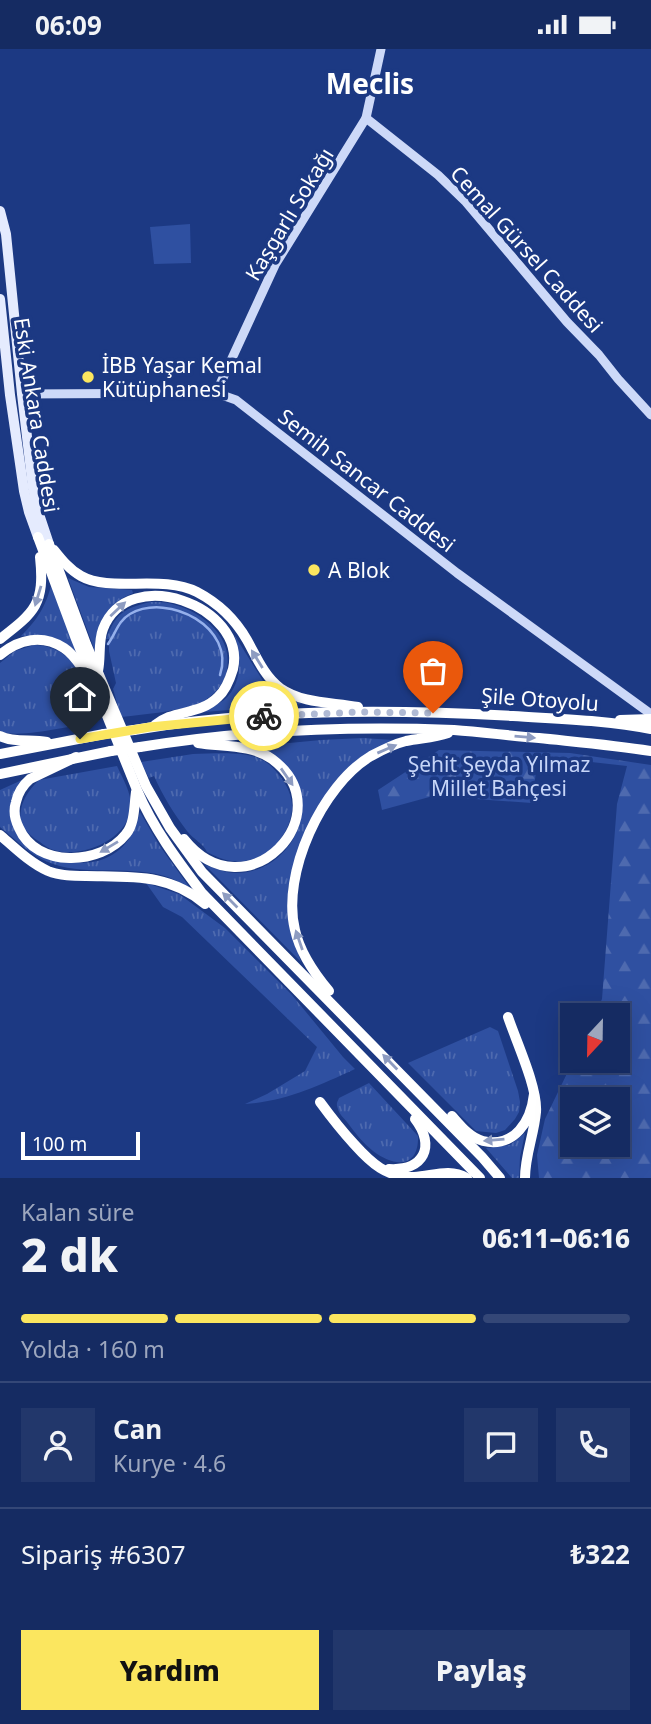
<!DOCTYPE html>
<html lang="tr">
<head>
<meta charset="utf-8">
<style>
  body { margin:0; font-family:"Noto Sans",sans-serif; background:#22376b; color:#f1f3f6; height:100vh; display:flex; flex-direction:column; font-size:26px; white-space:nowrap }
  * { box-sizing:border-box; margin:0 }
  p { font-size:23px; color:#9da7be }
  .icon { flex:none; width:38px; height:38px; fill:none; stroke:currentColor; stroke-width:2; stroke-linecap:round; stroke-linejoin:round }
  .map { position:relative; height:1129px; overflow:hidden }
  .side { display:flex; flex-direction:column; background:#152b62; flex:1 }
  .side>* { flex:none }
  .needle { width:46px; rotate:202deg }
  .fabs { position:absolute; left:560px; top:954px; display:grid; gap:14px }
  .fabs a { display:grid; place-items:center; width:70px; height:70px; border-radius:0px; background:#152b62; box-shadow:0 7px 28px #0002,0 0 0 2px #344777; font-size:35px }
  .scale { position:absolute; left:21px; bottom:18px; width:119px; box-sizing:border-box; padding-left:7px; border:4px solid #fff; border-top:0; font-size:19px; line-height:24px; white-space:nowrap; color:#fff; -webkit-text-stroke:5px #1c3983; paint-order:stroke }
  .pin { position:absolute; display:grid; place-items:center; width:60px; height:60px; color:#fff; margin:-72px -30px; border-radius:50% 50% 50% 0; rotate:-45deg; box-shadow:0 0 7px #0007 }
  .pin .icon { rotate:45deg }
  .courier { position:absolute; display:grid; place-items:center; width:70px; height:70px; margin:-35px; border:5px solid #fbe65f; border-radius:50%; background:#fff; color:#222; box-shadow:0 2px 9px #0007 }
  .summary em { font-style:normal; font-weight:800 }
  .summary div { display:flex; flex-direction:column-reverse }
  .summary { display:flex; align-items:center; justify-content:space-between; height:119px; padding:0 21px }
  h1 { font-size:46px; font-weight:800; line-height:52px }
  .bar { display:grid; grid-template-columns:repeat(4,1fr); gap:10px 7px; align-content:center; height:84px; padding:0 21px }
  .bar i { height:9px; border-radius:5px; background:#344777 }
  .bar .current { background:#fbe65f }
  .bar p { grid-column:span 4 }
  .line { display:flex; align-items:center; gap:18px; padding:0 21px; border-top:2px solid #344777 }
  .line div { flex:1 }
  .round { display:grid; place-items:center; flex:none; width:74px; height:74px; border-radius:0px; background:#22376b }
  .button { display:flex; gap:14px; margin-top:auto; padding:14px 21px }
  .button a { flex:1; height:80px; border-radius:0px; background:#fbe65f; color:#111; font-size:28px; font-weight:800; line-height:80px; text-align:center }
  .button a+a { background:#22376b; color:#f1f3f6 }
  .status { display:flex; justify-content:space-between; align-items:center; height:49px; padding:0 35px; background:#152b62; direction:ltr }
  .status svg { height:19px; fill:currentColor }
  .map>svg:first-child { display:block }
</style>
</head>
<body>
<div class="status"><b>06:09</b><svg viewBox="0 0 49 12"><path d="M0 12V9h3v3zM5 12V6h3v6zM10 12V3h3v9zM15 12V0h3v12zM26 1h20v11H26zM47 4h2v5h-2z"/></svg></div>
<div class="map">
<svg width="651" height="1129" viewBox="0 0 651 1129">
  <defs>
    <pattern id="grass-tufts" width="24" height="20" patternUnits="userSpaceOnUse" patternTransform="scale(1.75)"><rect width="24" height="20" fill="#2f50a1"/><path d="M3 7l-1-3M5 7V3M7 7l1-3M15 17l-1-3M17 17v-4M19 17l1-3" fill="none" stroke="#4e6aaf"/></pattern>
    <pattern id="forest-firs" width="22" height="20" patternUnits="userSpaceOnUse" patternTransform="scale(1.75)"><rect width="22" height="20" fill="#2f50a1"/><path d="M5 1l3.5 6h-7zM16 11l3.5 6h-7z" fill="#4e6aaf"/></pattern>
  </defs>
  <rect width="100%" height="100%" fill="#1c3983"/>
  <!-- grass -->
  <g fill="url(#grass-tufts)">
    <path d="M68 529 89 538 132 541 133 544C106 555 96 574 95 602Z"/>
    <path d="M51 537 76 602C54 585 48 586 21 587 37 571 45 559 51 537Z"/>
    <path d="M151 553C158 553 165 553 172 555 203 563 236 589 226 625 223 636 213 647 202 653 178 663 146 665 121 668L113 640 116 634 109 602V590H106C116 564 124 559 151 553Z"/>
    <path d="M235 587 263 632 281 648 283 646 302 655 204 663C210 659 218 655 224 651 243 635 241 608 235 587Z"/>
    <path d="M34 596C78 597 86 638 99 672 79 675 16 691 0 682V614L15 602Z"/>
    <path d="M363 689 393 691 358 710 336 731 317 758 293 818 288 840V860L292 885 301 913 205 816C215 819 225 824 236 824 286 824 321 766 291 723 283 711 271 704 258 697L321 691Z"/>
    <path d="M193 705C214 705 239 702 258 709 266 712 274 719 279 726 287 736 293 748 292 761 289 790 262 816 232 812 223 811 215 807 207 803 203 794 193 790 187 782 174 765 163 747 154 727L149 729 141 713Z"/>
    <path d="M117 717C123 730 131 743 131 758 129 790 82 810 54 801 49 800 44 796 40 793 11 776 18 751 39 731Z"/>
    <path d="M22 731C0 810 107 845 135 779 138 774 138 768 140 763L159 796 190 839C181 834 171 828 161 826 127 817 80 827 48 813 30 806 15 790 0 778V741Z"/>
    <path d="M146 834 179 845 225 879 292 946 343 1008 355 1020C318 1037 287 1052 245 1055L267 1045 305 1022 317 998 182 868 163 858Z"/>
    <path d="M490 978 498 982 518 1042 520 1053 519 1063 515 1070 505 1081 496 1084 476 1082 408 1014Z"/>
    <path d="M369 1034 418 1087C419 1120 394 1118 373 1102 363 1094 355 1084 347 1073 344 1069 339 1065 338 1060 336 1054 337 1054 339 1049Z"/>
    <path d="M525 1084 520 1108 519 1129H512L486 1099 510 1096Z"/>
  </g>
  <!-- forest -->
  <path fill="url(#forest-firs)" fill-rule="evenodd" d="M439 701 570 704 651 716V1129H539L537 1106 545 1070 573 1012H618V966H595L602 950 617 755 627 717 538 707 532 754 433 747 382 761 378 741ZM572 1050H618V1096H572Z"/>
  <!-- park -->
  <path fill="#2f50a1" d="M190 175 191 214 154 215 150 178Z"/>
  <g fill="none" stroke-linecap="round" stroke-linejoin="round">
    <!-- stream -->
    <path stroke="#95b0ec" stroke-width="2.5" d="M108 595C116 584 118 572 130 565 169 543 236 579 220 626"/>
    <!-- secondary -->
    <g stroke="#cdd9f8" stroke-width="9">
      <path d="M366 69 438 126 466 153 567 273 599 306 618 330 651 366"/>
      <path d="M216 344 275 216 366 69 381 0"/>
      <path d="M22 345 216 344 236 351 457 524 651 665"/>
    </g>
    <!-- primary -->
    <g stroke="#e5ebfe" stroke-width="10">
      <path d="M0 162 6 185 22 345 33 439 38 462 49 495"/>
      <path d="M0 250 10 346 24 442 29 463 38 488"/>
    </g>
    <!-- highway -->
    <g stroke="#fff" stroke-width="10">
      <path d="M38 488 76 590 137 741C153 779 177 811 202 844L480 1129"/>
      <path d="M49 495 86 595 146 737 170 779 202 823 482 1108 500 1129"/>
      <path d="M54 501C62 511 70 521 81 527 111 544 161 525 197 543 218 554 235 570 247 591 256 607 264 627 280 639 303 655 332 653 358 658"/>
      <path d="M0 590C35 563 45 555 40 508"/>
      <path d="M0 606C19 590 42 585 64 599 72 604 78 613 83 620"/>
      <path d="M98 622C101 608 98 593 103 580 128 514 247 557 233 620 230 630 226 641 218 648 204 662 186 662 169 668 164 670 159 673 155 676"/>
      <path d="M620 671 651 670"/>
      <path d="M134 681C258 660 387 660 513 667 559 670 606 671 651 680"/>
      <path d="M0 687C14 694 31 690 47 693"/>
      <path d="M140 698C243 681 350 677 454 681 483 683 511 687 539 689 577 693 614 696 651 702"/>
      <path d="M0 705 104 685"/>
      <path d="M76 708 30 730C23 736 18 744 16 753 13 762 15 771 19 779 36 819 101 817 126 785 135 774 134 757 136 743"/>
      <path d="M0 725 111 702"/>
      <path d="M0 786C15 799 30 814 48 822 60 827 74 827 86 827 131 828 169 824 205 855"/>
      <path d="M184 790C246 868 345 764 272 710 251 695 222 698 198 694"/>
      <path d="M329 942C314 924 300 904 295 881 281 825 322 736 371 707 382 701 394 695 406 692 420 689 434 689 448 684"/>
      <path d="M508 968C516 992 538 1039 536 1063 534 1086 525 1106 525 1129"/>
      <path d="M320 1053C331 1068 342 1082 354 1095 371 1114 387 1129 414 1128 433 1127 449 1119 467 1129"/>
      <path d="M452 1067C460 1076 470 1089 483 1092 515 1099 531 1072 534 1045"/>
      <path d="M389 1120C424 1122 436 1097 415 1070"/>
    </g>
    <!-- highway-bridge -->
    <g stroke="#fff" stroke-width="10">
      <path d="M104 685 134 681"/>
      <path d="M111 702 140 698"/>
    </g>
  </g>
  <!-- one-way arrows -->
  <defs><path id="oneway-solid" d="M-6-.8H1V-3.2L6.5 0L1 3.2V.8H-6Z" transform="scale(1.75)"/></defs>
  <g fill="#8e9cc1">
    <use href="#oneway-solid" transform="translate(38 547) rotate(107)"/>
    <use href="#oneway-solid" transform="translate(118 560) rotate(-43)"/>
    <use href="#oneway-solid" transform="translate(257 610) rotate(-122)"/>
    <use href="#oneway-solid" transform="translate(525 688) rotate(5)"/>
    <use href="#oneway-solid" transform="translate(387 700) rotate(-23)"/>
    <use href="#oneway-solid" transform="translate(287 728) rotate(55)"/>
    <use href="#oneway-solid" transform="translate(109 798) rotate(149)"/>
    <use href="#oneway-solid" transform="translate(230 851) rotate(-135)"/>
    <use href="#oneway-solid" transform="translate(299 891) rotate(-109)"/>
    <use href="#oneway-solid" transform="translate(390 1013) rotate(-134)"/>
    <use href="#oneway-solid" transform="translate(494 1091) rotate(175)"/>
  </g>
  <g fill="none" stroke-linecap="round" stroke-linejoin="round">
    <!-- done -->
    <path stroke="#b0bad4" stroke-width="7" stroke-dasharray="0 12.6" d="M264 667 361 663 433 664"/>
    <!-- route -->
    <path stroke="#fbe65f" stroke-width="9" d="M80 690 150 678 264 667"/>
  </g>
  <!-- markers -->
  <g fill="#fbe65f" stroke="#1c3983" stroke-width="2.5">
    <circle cx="88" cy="328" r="7"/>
    <circle cx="314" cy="521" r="7"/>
  </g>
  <g text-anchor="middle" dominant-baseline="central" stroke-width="7" stroke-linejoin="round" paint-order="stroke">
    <!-- street labels -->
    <g font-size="21" fill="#fff" stroke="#1c3983">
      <text transform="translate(289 165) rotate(-59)">Kaşgarlı Sokağı</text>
      <text transform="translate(527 200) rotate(48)">Cemal Gürsel Caddesi</text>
      <text transform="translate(37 366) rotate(81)">Eski Ankara Caddesi</text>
      <text transform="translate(367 431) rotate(38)">Semih Sancar Caddesi</text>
      <text transform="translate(540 650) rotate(4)">Şile Otoyolu</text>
    </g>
    <!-- poi labels -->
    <g font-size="21" fill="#fff" stroke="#1c3983" text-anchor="start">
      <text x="102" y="316">İBB Yaşar Kemal<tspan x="102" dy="24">Kütüphanesi</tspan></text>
      <text x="328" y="521">A Blok</text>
    </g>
    <!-- park labels -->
    <g font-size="21" fill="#c6d5f8" stroke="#1c3983">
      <text x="499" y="715">Şehit Şeyda Yılmaz<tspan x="499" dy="24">Millet Bahçesi</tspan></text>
    </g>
    <!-- district labels -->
    <g font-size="28" font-weight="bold" fill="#fff" stroke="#1c3983">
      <text x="370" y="34">Meclis</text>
    </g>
  </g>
</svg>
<div class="fabs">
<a><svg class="needle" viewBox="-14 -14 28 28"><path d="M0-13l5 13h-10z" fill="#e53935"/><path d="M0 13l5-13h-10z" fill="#9da7be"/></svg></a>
<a><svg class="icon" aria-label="layers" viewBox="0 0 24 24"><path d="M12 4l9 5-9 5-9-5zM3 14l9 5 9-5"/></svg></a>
</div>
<div class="scale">100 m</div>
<div class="pin" style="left:433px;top:664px;background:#ea580c"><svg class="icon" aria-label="bag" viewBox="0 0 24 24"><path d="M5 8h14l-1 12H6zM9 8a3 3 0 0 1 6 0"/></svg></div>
<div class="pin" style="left:80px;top:690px;background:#1f2937"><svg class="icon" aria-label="home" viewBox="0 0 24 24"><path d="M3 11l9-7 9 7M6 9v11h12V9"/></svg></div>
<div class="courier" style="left:264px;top:667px"><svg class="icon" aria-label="bike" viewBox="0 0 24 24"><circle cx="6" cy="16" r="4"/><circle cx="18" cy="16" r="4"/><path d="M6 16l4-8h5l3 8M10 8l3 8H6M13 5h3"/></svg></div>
</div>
<section class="side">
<div class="summary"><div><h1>2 dk</h1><p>Kalan süre</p></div><em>06:11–06:16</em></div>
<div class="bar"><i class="current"></i><i class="current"></i><i class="current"></i><i></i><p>Yolda · 160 m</p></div>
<div class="line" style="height:126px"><a class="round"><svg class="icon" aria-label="person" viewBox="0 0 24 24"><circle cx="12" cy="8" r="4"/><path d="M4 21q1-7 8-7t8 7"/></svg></a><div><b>Can</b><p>Kurye · 4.6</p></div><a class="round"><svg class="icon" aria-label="chat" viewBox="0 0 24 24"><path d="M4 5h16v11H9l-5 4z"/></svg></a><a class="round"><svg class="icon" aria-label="phone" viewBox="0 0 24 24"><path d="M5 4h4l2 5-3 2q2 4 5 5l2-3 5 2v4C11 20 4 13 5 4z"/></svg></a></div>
<div class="line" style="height:91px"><div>Sipariş #6307</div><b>₺322</b></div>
<div class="button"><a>Yardım</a><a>Paylaş</a></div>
</section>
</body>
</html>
